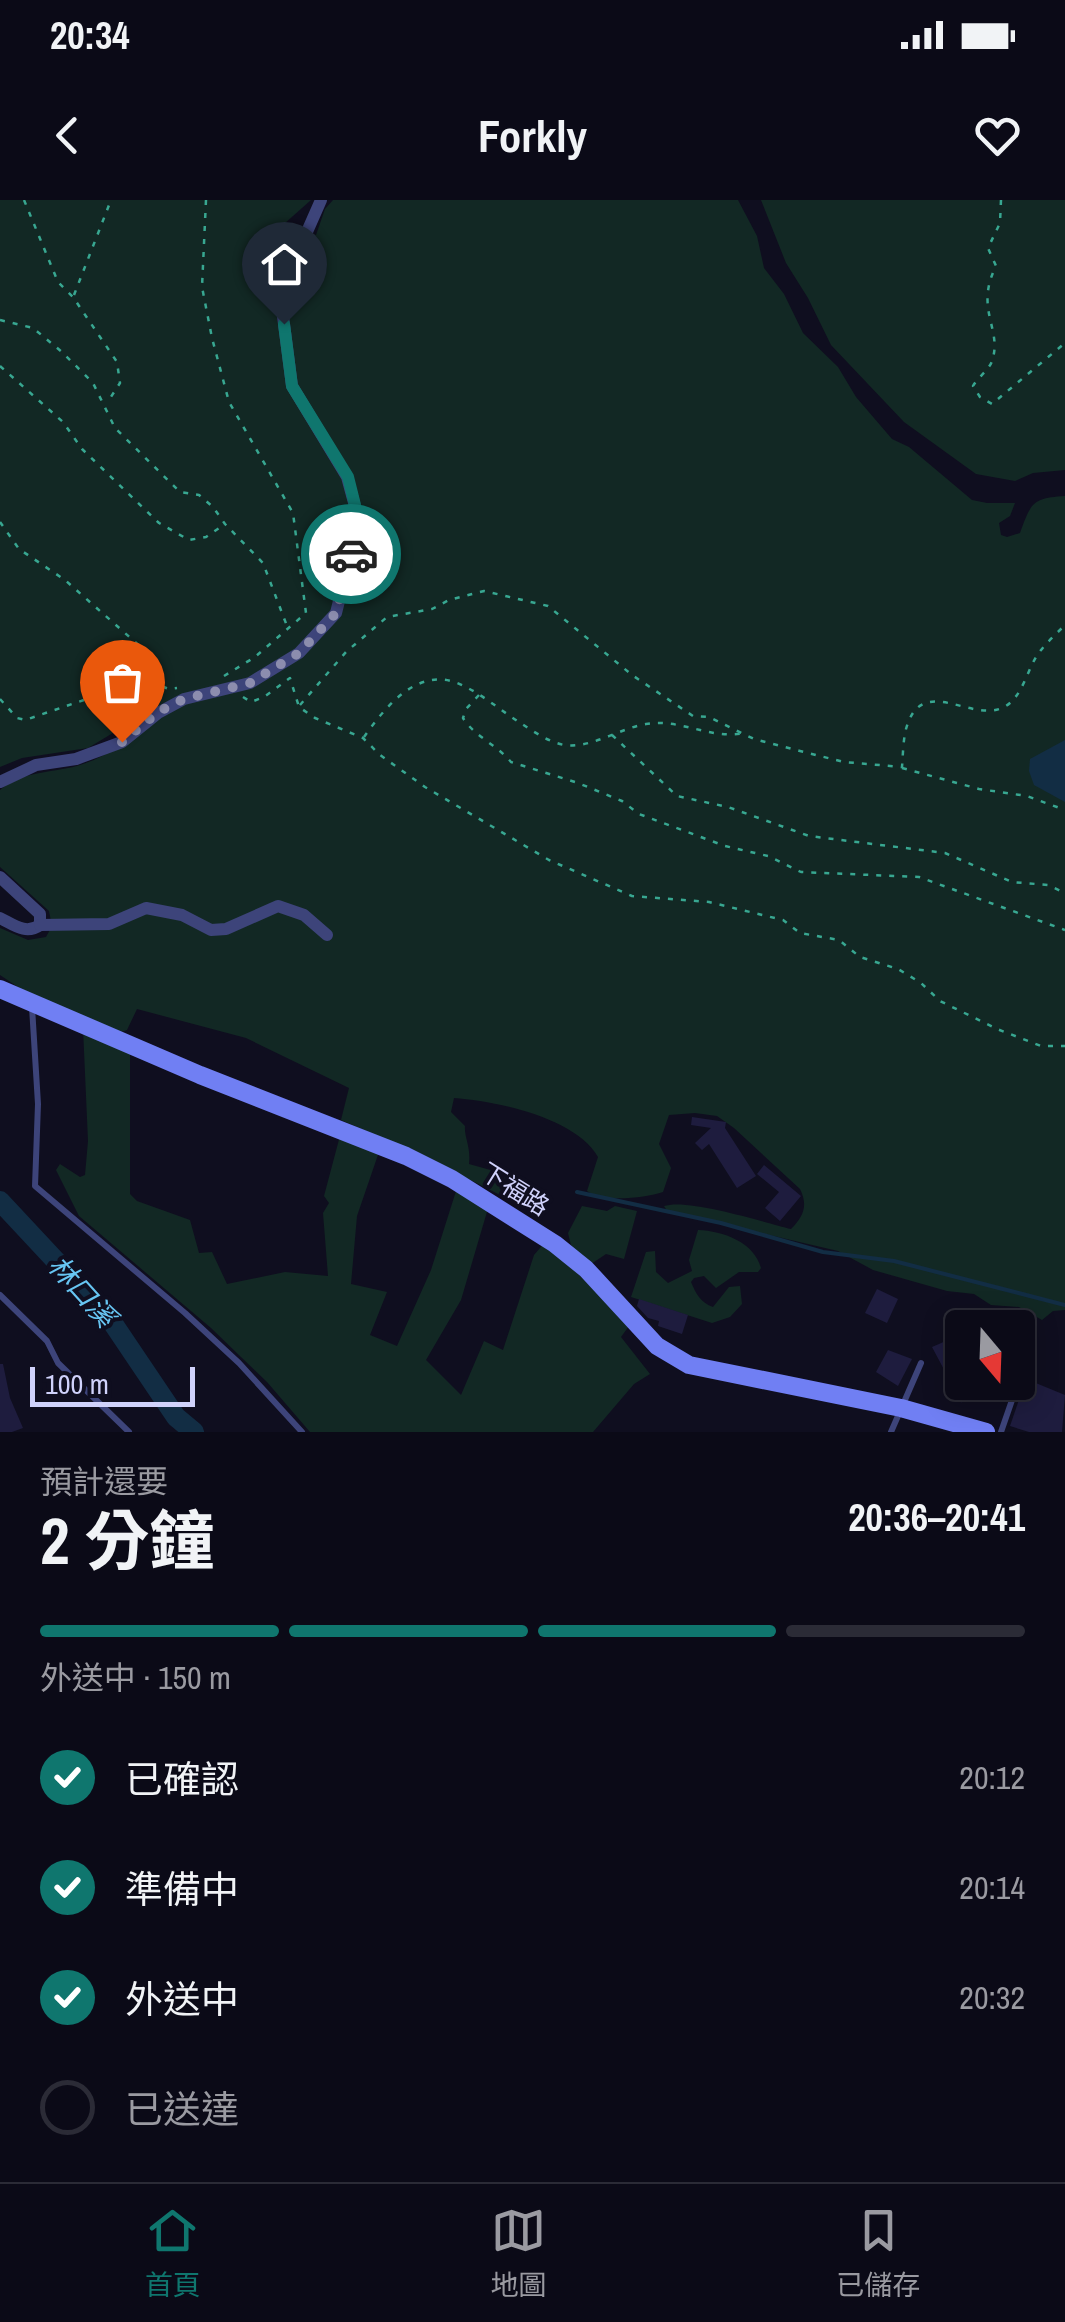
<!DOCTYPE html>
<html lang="zh-TW">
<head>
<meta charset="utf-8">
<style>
  body { margin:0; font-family:"Archivo Narrow","Noto Sans TC",sans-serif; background:#141320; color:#f1f3f6; height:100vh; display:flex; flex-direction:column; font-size:38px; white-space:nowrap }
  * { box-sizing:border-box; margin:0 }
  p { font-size:32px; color:#9a9aa1 }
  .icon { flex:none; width:55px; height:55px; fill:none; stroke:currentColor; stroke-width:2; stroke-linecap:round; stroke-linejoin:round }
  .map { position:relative; height:1232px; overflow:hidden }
  .drawer { display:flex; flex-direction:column; background:#0b0a17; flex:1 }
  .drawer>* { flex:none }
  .needle { width:65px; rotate:161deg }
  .fabs { position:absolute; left:945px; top:1110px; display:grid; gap:20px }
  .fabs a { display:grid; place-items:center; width:90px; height:90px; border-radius:10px; background:#0b0a17; box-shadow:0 5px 25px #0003,0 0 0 2px #2b2b36; font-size:50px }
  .scale { position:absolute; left:30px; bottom:25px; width:165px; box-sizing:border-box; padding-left:10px; border:5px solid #d0d2fb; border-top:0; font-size:28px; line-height:35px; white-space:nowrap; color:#d0d2fb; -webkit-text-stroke:8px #0f0e1f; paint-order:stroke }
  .pin { position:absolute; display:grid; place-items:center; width:85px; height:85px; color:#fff; margin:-102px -42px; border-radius:50% 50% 50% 0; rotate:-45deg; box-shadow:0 0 10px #0007 }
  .pin .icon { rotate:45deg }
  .courier { position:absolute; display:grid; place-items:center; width:100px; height:100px; margin:-50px; border:8px solid #0f766e; border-radius:50%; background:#fff; color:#222; box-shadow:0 2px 12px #0007 }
  .head em { font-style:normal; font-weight:700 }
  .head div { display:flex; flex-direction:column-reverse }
  .head { display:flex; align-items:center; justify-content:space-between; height:170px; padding:0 40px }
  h1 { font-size:65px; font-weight:700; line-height:75px }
  .bar { display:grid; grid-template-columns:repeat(4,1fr); gap:15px 10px; align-content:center; height:120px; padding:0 40px }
  .bar i { height:12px; border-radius:8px; background:#2b2b36 }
  .bar .active { background:#0f766e }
  .bar p { grid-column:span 4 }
  ol { padding:0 40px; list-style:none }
  li { display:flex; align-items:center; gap:30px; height:110px }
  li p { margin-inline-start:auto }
  li .icon { padding:10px; border-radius:50%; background:#0f766e; color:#fff; stroke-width:4 }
  li:last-child { color:#9a9aa1 }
  li i { width:55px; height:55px; border:5px solid #2b2b36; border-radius:50% }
  .status { display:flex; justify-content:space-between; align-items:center; height:70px; padding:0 50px; background:#0b0a17; direction:ltr }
  .status svg { height:28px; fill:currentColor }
  header { display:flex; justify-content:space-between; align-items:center; height:130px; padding:0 40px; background:#0b0a17; font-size:45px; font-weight:700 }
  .tab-bar { display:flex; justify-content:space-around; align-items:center; height:140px; border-top:2px solid #2b2b36; background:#0b0a17; font-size:28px; color:#9a9aa1 }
  .tab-bar a { display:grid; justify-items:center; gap:5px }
  .tab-bar .active { color:#0f766e }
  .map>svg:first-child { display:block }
</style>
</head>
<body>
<div class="status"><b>20:34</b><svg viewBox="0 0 49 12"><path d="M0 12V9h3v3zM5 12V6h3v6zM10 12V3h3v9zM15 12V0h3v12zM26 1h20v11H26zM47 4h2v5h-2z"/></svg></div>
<header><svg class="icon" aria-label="back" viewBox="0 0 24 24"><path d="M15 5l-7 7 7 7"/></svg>Forkly<svg class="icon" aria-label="heart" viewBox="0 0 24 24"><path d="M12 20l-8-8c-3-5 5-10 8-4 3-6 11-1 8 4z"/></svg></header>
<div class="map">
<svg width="1065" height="1232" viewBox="0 0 1065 1232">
  <rect width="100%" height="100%" fill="#0f0e1f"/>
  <!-- green -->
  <g fill="#122824">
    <path d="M0 0H311L284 24 316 35 325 9 333 0H738L757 36 764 68 784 94 803 133 838 167 856 197 892 239 909 247 972 300 987 303H1015L1010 316 999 323 1001 335 1007 337 1020 333C1031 303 1032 298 1065 296V1110L1053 1111 1042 1120 1019 1107 991 1105 974 1094 947 1091 873 1070 838 1051 667 1011 664 1006C688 998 763 1022 791 1029 804 1016 808 1005 800 989L734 928 717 916 695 913 669 915 659 944 671 968 663 992C644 998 603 1003 587 991L598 957C576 918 497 901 454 898L451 912 465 926C464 938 471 946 469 964L515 977 512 1001 413 951 341 920 349 888 246 838 137 809 127 830 121 832 21 789 0 775V728L28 740 46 737 52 726 49 711 0 667V590C25 569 54 574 83 564 111 555 134 535 157 517L151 510 88 548 22 558 0 567Z"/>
    <path d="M761 0H1065V270L1033 273 1015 281 976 274 904 222 831 145 808 98 786 63Z"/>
    <path d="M83 828 130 846V994L137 1001 190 1020 199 1053 212 1052 227 1084 285 1072 328 1076 323 1013 329 1003 324 996 341 932 380 949 357 1016 351 1084 387 1092 370 1135 397 1146 431 1070 457 988 489 1005 461 1100 426 1160 461 1195 484 1141 503 1150 534 1055 546 1041 629 1126 621 1137 650 1174 634 1184 593 1232H310L267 1182 211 1128 79 1016 56 970 60 964 80 977 85 975 88 941Z"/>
    <path d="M582 1006 607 1011 615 1006 637 1011 624 1059 606 1054 588 1066 571 1045 568 1033Z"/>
    <path d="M698 1030C723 1031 754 1042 761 1068L758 1072H739L716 1088 704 1076 694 1078 691 1082C696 1094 701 1103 713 1107L729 1087 740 1086 742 1104 730 1117 712 1123 631 1097 646 1052 655 1051 656 1072 668 1083 692 1071 689 1060Z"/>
  </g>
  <!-- water -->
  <path fill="#122d44" d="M1065 540V602L1034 585 1029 571 1030 559Z"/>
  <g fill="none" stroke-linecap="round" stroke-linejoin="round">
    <!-- stream -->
    <path stroke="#122d44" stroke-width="4" d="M577 992 721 1023 823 1052 894 1061 1065 1105"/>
    <!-- river -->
    <path stroke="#122d44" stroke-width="20" d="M0 1001 110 1119 176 1217 194 1232"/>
  </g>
  <!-- building -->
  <g fill="#1e1c3e">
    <path d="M692 917 726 922 725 928 756 976 737 988 709 944 702 950 695 943 711 928 691 925Z"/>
    <path d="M764 965 801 996 780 1021 765 1008 779 992 757 974Z"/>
    <path d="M877 1089 898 1099 887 1123 865 1113Z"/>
    <path d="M639 1099 688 1115 682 1134 658 1126 659 1121 648 1118 637 1106Z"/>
    <path d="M962 1134V1182L992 1183 962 1195V1203L950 1172 948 1177 932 1147Z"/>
    <path d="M888 1150 912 1159 898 1186 876 1172Z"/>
    <path d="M0 1164H3L10 1198 23 1228 12 1232H0Z"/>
    <path d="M1026 1179 1065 1195 1062 1232H1029L1010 1226Z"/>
  </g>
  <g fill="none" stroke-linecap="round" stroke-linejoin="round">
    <!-- path -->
    <g stroke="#38a791" stroke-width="2.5" stroke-dasharray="5 8" stroke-linecap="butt">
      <path d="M24 0 58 82 73 97 117 162 120 183 107 203"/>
      <path d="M206 0 202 87 212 138 229 202 293 313 306 413 255 457 224 476"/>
      <path d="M1001 0 1000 23 988 48 996 66C974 110 1003 129 992 161 989 170 978 177 973 186L980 197 992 204 1065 143"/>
      <path d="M74 95 111 0"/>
      <path d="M0 120 33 128 62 152 93 183 115 228 180 292 199 295 213 307 225 324 263 363 287 426"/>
      <path d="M0 166 63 222 82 249 159 323 189 340 206 337 225 324"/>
      <path d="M0 322 19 349 65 380 143 449 161 485"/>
      <path d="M479 495 466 509 463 518C474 536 497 545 511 562L578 583 622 601 639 614 725 646 768 656 801 672 919 677 1065 730"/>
      <path d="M243 497 251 502 264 497 290 478 299 507 315 518 363 538 380 555 425 587 549 660 632 696 709 702 783 720 800 733 839 740 860 757 898 769 921 783 940 801 997 829 1041 846H1065"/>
      <path d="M0 499 17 518 25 520 84 500 113 510 139 494 161 486 169 489 177 488"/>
      <path d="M300 505 346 452 387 417 432 409 449 400 484 391 548 406 632 475 693 516 709 517 754 539 800 551 844 562 902 567C903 555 903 541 906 529 922 471 973 526 1006 506 1023 495 1027 470 1038 454 1046 443 1056 434 1065 425"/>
      <path d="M612 535 677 596 728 607 809 636 945 653 1012 682 1048 685 1065 693"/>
      <path d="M364 537C384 509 416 467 457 483 480 492 501 511 522 524 534 532 549 542 564 545 591 549 620 528 646 524 680 518 710 540 745 533"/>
      <path d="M902 568 979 589 1027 596 1065 610"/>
    </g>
    <!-- lane -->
    <g stroke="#3d447a" stroke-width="6">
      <path d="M32 807 38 904 35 986 185 1113 239 1163 302 1232"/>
      <path d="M0 1095 47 1141 58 1163 129 1232"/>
      <path d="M891 1232 921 1163"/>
      <path d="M1001 1232 1021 1174"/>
    </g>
    <!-- street -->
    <g stroke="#3d447a" stroke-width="12">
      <path d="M0 582 36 565 76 559 122 542 158 513 184 499 250 483 299 453 336 413 359 321 347 277 292 186 280 93 321 0"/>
      <path d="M0 677 40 714V725C26 735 14 725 0 718"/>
      <path d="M40 725 109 724 146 708 182 715 211 730 226 729 278 706 304 715 327 735"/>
    </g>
    <!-- secondary -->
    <path stroke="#707ff3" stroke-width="18" d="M0 789 200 875 406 956 452 979 555 1044 586 1069 657 1146 689 1165 901 1208 986 1232"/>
  </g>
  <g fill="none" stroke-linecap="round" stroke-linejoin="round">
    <!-- done -->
    <path stroke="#8c8dae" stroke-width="10" stroke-dasharray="0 18" d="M122 542 158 512 184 499 250 483 299 453 336 413 351 354"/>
    <!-- route -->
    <path stroke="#0f766e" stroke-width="12" d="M284 124 292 186 348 277 359 321 351 354"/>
  </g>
  <g text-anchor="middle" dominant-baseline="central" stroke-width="8" stroke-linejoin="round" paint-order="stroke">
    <!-- street labels -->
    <g font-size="25" fill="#d0d2fb" stroke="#0f0e1f">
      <text transform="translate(515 989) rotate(32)">下福路</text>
    </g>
    <!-- water labels -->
    <g font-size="28" font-style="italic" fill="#67c5f2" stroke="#0f0e1f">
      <text transform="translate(82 1091) rotate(48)">林口溪</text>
    </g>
  </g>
</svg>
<div class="fabs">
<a><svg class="needle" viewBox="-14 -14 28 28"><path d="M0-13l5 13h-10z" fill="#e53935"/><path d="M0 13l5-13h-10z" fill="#9a9aa1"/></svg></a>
</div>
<div class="scale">100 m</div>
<div class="pin" style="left:122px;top:542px;background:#ea580c"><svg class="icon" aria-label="bag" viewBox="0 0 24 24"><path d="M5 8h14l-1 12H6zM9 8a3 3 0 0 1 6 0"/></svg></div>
<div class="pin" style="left:284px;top:124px;background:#1f2937"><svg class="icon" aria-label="home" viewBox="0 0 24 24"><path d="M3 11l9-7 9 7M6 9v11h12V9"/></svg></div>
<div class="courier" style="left:351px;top:354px"><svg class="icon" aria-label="car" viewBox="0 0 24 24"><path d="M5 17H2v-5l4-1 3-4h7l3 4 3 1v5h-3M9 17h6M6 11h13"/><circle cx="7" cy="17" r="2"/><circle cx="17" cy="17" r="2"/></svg></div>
</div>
<section class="drawer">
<div class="head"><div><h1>2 分鐘</h1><p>預計還要</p></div><em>20:36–20:41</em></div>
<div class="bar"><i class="active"></i><i class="active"></i><i class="active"></i><i></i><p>外送中 · 150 m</p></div>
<ol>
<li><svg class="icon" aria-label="check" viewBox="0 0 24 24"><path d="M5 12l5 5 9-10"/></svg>已確認<p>20:12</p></li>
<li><svg class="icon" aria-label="check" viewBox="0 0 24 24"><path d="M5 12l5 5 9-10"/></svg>準備中<p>20:14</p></li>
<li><svg class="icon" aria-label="check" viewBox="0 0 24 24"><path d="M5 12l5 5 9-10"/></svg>外送中<p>20:32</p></li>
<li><i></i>已送達</li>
</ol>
</section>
<nav class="tab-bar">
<a class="active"><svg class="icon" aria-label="home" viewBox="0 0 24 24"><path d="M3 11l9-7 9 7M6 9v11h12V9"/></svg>首頁</a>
<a><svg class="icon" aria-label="map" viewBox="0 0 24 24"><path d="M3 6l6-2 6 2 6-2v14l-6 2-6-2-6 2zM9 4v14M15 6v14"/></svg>地圖</a>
<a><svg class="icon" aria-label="saved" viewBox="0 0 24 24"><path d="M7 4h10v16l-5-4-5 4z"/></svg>已儲存</a>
</nav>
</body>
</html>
